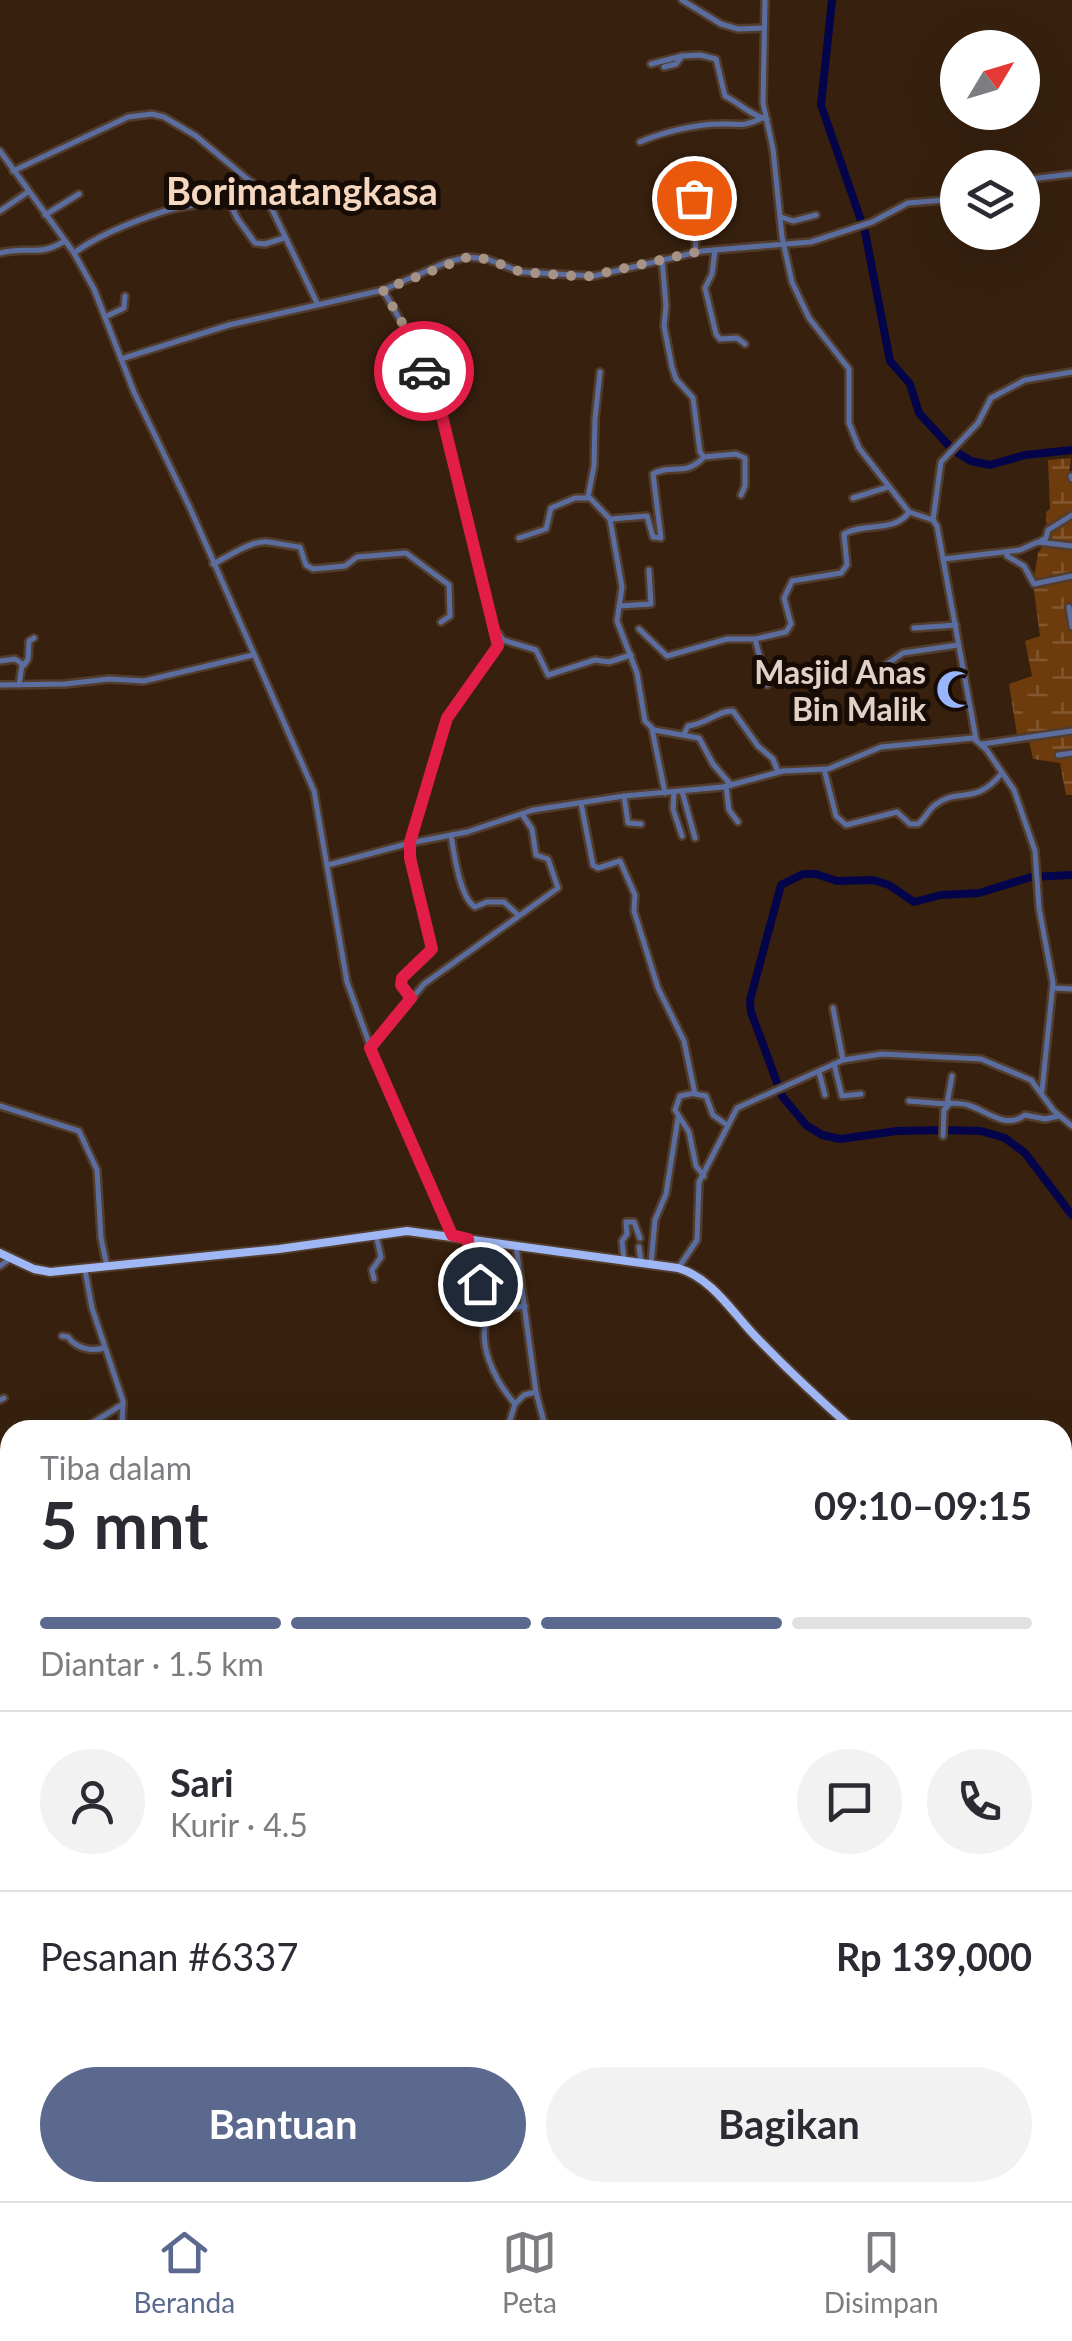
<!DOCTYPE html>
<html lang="id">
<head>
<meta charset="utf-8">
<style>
  body { margin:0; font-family:Lato,sans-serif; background:#f2f2f3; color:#2b2b33; height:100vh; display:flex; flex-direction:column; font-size:38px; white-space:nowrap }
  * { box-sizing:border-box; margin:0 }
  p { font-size:32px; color:#7c7c81 }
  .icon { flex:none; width:55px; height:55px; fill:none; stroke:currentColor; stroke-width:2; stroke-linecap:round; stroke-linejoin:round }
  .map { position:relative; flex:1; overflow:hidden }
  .drawer { position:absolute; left:0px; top:1420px; width:1072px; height:782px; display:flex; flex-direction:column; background:#fff; border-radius:30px 30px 0 0; box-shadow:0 10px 40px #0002 }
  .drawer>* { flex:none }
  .needle { width:65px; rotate:52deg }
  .buttons { position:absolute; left:940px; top:30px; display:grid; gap:20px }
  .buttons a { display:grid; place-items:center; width:100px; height:100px; border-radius:50%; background:#fff; box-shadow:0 10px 40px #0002; font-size:50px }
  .pin { position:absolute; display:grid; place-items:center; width:85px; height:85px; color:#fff; margin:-42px; border:5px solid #fff; border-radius:50%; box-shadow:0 2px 10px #0007 }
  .courier { position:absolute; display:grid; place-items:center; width:100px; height:100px; margin:-50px; border:8px solid #e11d48; border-radius:50%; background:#fff; color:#222; box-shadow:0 2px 12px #0007 }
  .overview em { font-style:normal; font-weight:700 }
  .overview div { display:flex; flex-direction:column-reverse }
  .overview { display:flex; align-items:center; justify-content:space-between; height:170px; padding:0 40px }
  h1 { font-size:65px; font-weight:700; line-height:75px }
  .bar { display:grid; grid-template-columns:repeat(4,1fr); gap:15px 10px; align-content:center; height:120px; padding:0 40px }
  .bar i { height:12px; border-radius:8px; background:#e1e1e2 }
  .bar .current { background:#5c698e }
  .bar p { grid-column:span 4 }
  .line { display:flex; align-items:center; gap:25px; padding:0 40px; border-top:2px solid #e1e1e2 }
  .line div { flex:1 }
  .round { display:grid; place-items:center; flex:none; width:105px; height:105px; border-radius:52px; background:#f2f2f3 }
  .action { display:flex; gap:20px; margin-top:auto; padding:20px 40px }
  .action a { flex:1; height:115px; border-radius:60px; background:#5c698e; color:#fff; font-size:40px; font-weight:700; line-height:115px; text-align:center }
  .action a+a { background:#f2f2f3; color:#2b2b33 }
  .tabs { display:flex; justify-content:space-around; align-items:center; height:140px; border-top:2px solid #e1e1e2; background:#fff; font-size:28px; color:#7c7c81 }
  .tabs a { display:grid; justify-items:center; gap:5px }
  .tabs .current { color:#5c698e }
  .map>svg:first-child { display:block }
</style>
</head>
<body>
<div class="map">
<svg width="1072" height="2201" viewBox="0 0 1072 2201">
  <defs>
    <pattern id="wetland-marsh" width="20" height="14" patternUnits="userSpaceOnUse" patternTransform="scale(2.5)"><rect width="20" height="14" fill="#6d3b0c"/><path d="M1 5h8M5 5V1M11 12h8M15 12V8" fill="none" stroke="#82562e"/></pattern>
  </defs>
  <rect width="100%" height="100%" fill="#37200e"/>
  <!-- wetland -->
  <path fill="url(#wetland-marsh)" d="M1071 458 1069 473 1072 479V795H1066L1060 763 1033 759 1028 737 1017 735 1009 684 1032 676 1025 641 1040 636 1033 584 1038 553 1047 541 1046 512 1050 509 1048 460Z"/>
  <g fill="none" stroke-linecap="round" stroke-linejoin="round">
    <!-- canal -->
    <path stroke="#04044a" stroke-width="5" d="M394 2201 404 2192"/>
    <!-- river -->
    <g stroke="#04044a" stroke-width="8">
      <path d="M832 0 821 105 865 232 890 361 910 384 919 413 953 450 971 461 990 465 1025 455 1072 450"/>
      <path d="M1072 875 1031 877 979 893 941 895 914 902 889 885 873 880 837 881 816 874H803L781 885 750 1000 751 1012 782 1096 806 1125 822 1135 840 1139 897 1131 943 1130 981 1131 1005 1138 1025 1153 1072 1215"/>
    </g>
    <defs>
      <g id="minor">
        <path d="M682 0 721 24 738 29 764 28"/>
        <path d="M765 0 763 103 773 149 782 237 792 282 809 318 849 369V423L859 448 909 512 933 520 937 526 976 739"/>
        <path d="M651 64 682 56"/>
        <path d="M664 67 676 64 682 56 700 55 716 59 725 96C738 102 753 117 767 119"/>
        <path d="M640 142C663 132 696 124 721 124 741 123 739 128 760 119"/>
        <path d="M0 151 74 253 94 289 134 392 190 508 314 791 347 982 373 1054 452 1235"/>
        <path d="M13 171 128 117 152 114 164 117 196 136 258 188 269 203 317 303"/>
        <path d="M1022 180 1072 174"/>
        <path d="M228 199 237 218 255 243 265 244 284 238"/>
        <path d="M269 203 289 192"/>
        <path d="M0 211 28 192"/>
        <path d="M45 215 79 194"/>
        <path d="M781 217 793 221 816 215"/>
        <path d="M715 250 712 274 705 288 716 334 720 339 737 338 745 344"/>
        <path d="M696 252C694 231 696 211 694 191L698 183 705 182"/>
        <path d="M0 253C30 245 36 258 65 241"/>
        <path d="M74 253C100 234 134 221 165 211 195 202 229 206 253 183"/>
        <path d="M662 259 666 306 664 326 672 367 676 379 693 398 700 452 704 457 736 454 745 458V486L741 495"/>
        <path d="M383 290 411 339 437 399 498 646 447 719 410 843 412 863 432 947 430 953 402 978V987L411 998"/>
        <path d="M105 317 124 308 125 296"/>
        <path d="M121 359 229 325 383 290 447 262 468 257 487 259 521 272 594 276 702 251 811 242 872 222 908 203 958 199"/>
        <path d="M1071 476 1072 479"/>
        <path d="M588 497 594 466 595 419 600 372"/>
        <path d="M853 498 888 487"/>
        <path d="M611 519 647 516 653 537 661 538 653 474C672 463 684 478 704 457"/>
        <path d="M933 520 941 462 978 423 991 398 1025 380 1072 372"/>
        <path d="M519 538 546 529 551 508 575 498H590L610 519 622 587 617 621 637 673 645 721 654 730 699 738 713 764 731 785"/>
        <path d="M1041 541 1046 538 1048 530 1072 515"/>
        <path d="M1006 552 1007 556 1024 566 1034 584 1072 576"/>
        <path d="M944 559 1020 550 1038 542 1072 546"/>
        <path d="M213 564C228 557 251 540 268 542 277 543 289 546 300 547L306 565 313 569 345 566 357 557 406 553 449 585 450 616 441 622"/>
        <path d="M619 606 651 604 649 570"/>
        <path d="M1069 607 1072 627"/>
        <path d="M914 628 956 625"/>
        <path d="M639 629 667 656 727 639H755L786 632 791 624 784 598 792 581 841 573 847 565 844 534C864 522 895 533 909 512"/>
        <path d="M499 634 503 640 536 650 548 675 595 660 609 662 631 655"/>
        <path d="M755 639 767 685"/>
        <path d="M0 661 15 659 24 665 28 659 29 641 34 638"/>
        <path d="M884 666 903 653 958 645"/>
        <path d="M0 685 65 684 109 679 144 681 253 655"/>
        <path d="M19 685 22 665"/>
        <path d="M652 729 665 793"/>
        <path d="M684 734 688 726C707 724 719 710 733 711L758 746 773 759 778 772"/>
        <path d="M982 744 1072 731"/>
        <path d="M1058 755 1072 753"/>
        <path d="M824 769 836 816 846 825 897 812 910 824H918C925 819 928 810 935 805 960 786 974 807 1002 773"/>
        <path d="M726 786 729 810 738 822"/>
        <path d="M682 791 695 838"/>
        <path d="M674 792 673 809 682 836"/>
        <path d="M624 796 628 823 641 824"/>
        <path d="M581 803 593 865 598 868 620 861 635 895 634 911 658 988 684 1041 695 1094 706 1096 713 1115 727 1125"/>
        <path d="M451 835C454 854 460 898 475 907L487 902H504L517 914"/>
        <path d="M328 865 410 843 467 832 533 810 624 796 723 787 783 771 828 769 881 747 973 738 986 749 1014 790 1035 851 1039 908 1053 983 1042 1091"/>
        <path d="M1053 988 1072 989"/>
        <path d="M833 1008 843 1060"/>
        <path d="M371 1048 424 984 558 888 548 859 536 855 532 829 522 814"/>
        <path d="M834 1064 842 1096 861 1094"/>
        <path d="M819 1072 825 1095"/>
        <path d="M695 1093 680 1096 675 1110 689 1132 696 1166 704 1176"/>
        <path d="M909 1101 946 1104"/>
        <path d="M947 1104 952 1076"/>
        <path d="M0 1106 79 1131 97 1170 101 1238 107 1267"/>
        <path d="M943 1136 944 1110 950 1103C952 1103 967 1104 968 1105 988 1111 1005 1130 1025 1115L1045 1119 1059 1116"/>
        <path d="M468 1241 471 1268 479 1282 485 1308 490 1311 525 1306"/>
        <path d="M516 1246 536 1392 546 1430"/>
        <path d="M639 1247 641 1262"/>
        <path d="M624 1260 622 1241 627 1234 626 1222H634L640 1238"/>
        <path d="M651 1264 655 1220 666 1194 678 1118"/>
        <path d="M0 1266 11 1258"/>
        <path d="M679 1267 697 1240 699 1182 737 1108 843 1060 882 1054 981 1059 1031 1080 1054 1111 1072 1126"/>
        <path d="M85 1270 92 1308 123 1401 122 1430"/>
        <path d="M374 1279 372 1270 381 1257 376 1235"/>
        <path d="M490 1311C474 1341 495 1381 515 1404L524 1395 536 1392"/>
        <path d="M62 1336 68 1337C76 1348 91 1352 104 1348"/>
        <path d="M0 1400 4 1398"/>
        <path d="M81 1430 123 1404"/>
        <path d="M507 1430 515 1404"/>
        <path d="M3 1469 10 1456"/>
        <path d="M0 1509 6 1505 10 1486"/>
        <path d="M1062 1530 1072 1552"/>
        <path d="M0 1568 5 1547 6 1505"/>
        <path d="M0 1600 10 1624"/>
        <path d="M1062 1661 1072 1657"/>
        <path d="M1062 1687 1072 1684"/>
        <path d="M0 1821 10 1850"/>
        <path d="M0 1874 10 1870"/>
        <path d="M1062 2073 1072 2070"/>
        <path d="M0 2078 10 2075"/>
        <path d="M0 2086 10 2105"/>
        <path d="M80 2192 84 2201"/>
        <path d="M135 2192 137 2201"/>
        <path d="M620 2192 623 2201"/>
        <path d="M331 2198 332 2201"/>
      </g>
      <g id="major">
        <path d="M0 1253 34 1269 50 1272 279 1249 407 1231 678 1268C714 1279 733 1314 758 1339 789 1371 821 1401 854 1430"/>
        <path d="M1062 1500 1072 1502"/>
      </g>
      <g id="highway">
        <path d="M1062 1614 1072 1607"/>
        <path d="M377 2201 389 2192"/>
      </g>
    </defs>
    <!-- minor casing -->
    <use href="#minor" stroke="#523c2b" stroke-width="10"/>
    <!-- major casing -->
    <use href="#major" stroke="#523c2b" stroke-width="12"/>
    <!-- highway casing -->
    <use href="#highway" stroke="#523c2b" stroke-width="14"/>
    <!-- minor -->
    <use href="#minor" stroke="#5b6d9f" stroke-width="5"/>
    <!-- major -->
    <use href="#major" stroke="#9fb7f5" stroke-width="8"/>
    <!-- highway -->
    <use href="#highway" stroke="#ccd6ef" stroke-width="9"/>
  </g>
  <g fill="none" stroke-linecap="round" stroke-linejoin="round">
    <!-- done -->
    <path stroke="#a69386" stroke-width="10" stroke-dasharray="0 18" d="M424 371 410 336 383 290 468 257 487 259 521 272 586 277 696 252C694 234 700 214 694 198"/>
    <!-- route -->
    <path stroke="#e11d48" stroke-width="12" d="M424 371 442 416 498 646 447 718 410 842V858L432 949 402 978 401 985 411 998 370 1048 452 1235 468 1239 470 1268 480 1284"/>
  </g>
  <!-- icons -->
  <defs>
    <symbol id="mosque-bare" viewBox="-9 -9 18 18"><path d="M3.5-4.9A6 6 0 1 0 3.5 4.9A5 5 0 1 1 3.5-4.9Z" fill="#99b5fd" stroke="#160c05" stroke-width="2.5" paint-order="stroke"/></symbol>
  </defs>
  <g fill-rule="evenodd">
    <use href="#mosque-bare" x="928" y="662" width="55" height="55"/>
  </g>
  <g text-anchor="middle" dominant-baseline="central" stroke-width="10" stroke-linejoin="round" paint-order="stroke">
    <!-- poi labels -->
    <g font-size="32" font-weight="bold" fill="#e1d1c6" stroke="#160c05" text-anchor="end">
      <text x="926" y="671">Masjid Anas<tspan x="926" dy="37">Bin Malik</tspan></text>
    </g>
    <!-- quarter labels -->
    <g font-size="38" font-weight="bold" fill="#f5d6bf" stroke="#160c05">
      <text x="302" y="190">Borimatangkasa</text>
    </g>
  </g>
</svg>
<div class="buttons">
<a><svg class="needle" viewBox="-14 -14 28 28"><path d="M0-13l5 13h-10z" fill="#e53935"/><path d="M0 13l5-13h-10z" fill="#7c7c81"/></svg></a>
<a><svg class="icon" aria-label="layers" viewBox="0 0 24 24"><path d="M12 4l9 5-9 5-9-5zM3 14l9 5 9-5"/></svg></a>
</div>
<div class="pin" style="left:694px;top:198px;background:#ea580c"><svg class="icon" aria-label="bag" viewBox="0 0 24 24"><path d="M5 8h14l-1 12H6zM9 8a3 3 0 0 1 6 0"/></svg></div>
<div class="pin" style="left:480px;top:1284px;background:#1f2937"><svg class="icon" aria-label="home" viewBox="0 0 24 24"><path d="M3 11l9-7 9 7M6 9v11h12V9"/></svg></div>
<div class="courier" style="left:424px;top:371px"><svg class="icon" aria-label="car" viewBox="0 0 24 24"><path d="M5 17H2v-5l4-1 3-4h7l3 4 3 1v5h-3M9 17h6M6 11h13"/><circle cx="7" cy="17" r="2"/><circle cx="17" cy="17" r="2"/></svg></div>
<section class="drawer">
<div class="overview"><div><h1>5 mnt</h1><p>Tiba dalam</p></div><em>09:10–09:15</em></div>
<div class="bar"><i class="current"></i><i class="current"></i><i class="current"></i><i></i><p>Diantar · 1.5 km</p></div>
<div class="line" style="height:180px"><a class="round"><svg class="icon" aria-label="person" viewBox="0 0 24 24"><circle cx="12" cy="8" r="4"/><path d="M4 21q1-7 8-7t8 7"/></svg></a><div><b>Sari</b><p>Kurir · 4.5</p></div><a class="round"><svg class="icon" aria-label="chat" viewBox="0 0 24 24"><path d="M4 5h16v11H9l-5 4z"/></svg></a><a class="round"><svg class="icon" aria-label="phone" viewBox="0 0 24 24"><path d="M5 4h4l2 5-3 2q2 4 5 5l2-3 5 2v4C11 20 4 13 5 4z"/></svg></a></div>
<div class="line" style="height:130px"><div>Pesanan #6337</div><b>Rp 139,000</b></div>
<div class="action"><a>Bantuan</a><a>Bagikan</a></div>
</section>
</div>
<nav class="tabs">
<a class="current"><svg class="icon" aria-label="home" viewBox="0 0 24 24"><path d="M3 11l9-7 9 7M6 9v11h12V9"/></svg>Beranda</a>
<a><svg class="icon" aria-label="map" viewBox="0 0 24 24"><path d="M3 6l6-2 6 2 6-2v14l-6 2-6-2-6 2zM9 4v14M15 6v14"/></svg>Peta</a>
<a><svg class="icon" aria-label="saved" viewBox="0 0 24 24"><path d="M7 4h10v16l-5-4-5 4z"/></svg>Disimpan</a>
</nav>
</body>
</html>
